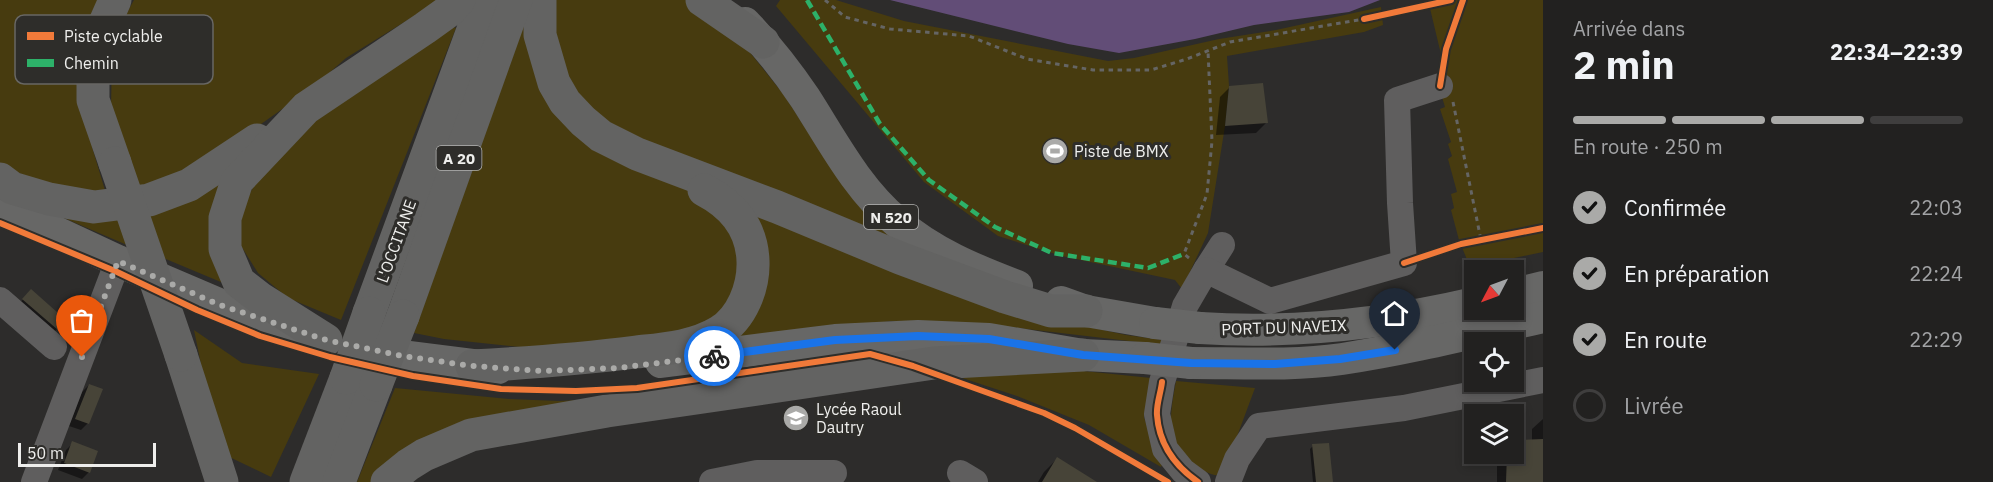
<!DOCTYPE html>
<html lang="fr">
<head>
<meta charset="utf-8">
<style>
  body { margin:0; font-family:"IBM Plex Sans",sans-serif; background:#2a2929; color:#f1f3f6; height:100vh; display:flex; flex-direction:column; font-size:22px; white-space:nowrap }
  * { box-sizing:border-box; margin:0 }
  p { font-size:20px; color:#a2a3a5 }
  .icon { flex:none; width:33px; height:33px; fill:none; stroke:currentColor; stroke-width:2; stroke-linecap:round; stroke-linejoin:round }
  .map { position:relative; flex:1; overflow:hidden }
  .drawer { display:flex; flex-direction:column; background:#222120; width:450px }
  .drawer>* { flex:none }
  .needle { width:39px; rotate:229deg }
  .buttons { position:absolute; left:1464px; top:260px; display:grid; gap:12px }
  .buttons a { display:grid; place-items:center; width:60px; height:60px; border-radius:0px; background:#222120; box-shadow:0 3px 9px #0003,0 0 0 2px #3f3e3e; font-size:30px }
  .scale { position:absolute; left:18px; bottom:15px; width:138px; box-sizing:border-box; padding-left:6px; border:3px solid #eeeeec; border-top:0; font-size:16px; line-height:21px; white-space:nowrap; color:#eeeeec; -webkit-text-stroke:4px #2e2d2a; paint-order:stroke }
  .pin { position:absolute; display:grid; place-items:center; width:51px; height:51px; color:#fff; margin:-62px -26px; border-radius:50% 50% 50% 0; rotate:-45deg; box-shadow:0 0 6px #0007 }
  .pin .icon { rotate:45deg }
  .courier { position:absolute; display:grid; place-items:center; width:60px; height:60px; margin:-30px; border:4px solid #1a73e8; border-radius:50%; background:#fff; color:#222; box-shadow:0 2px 8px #0007 }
  .head em { font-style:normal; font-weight:800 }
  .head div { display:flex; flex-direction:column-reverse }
  .head { display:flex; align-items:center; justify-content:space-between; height:102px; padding:0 30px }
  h1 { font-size:39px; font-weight:800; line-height:45px }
  .bar { display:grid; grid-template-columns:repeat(4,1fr); gap:9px 6px; align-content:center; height:72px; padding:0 30px }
  .bar i { height:8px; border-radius:4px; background:#3f3e3e }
  .bar .active { background:#aaaaa8 }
  .bar p { grid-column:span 4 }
  ol { padding:0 30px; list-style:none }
  li { display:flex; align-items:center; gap:18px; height:66px }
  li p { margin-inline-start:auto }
  li .icon { padding:6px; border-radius:50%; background:#aaaaa8; color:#111; stroke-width:4 }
  li:last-child { color:#a2a3a5 }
  li i { width:33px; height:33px; border:3px solid #3f3e3e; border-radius:50% }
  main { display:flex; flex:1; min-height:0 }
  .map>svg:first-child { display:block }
</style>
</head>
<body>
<main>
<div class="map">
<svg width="1543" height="482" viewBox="0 0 1543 482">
  <rect width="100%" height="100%" fill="#2d2c2b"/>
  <!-- green -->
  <g fill="#473b0f">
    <path d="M0 0H99L92 147 107 197 58 190 0 165Z"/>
    <path d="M134 0H440L346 58 312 88 185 178 138 194 111 108 112 55 124 18Z"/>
    <path d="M551 0H686L744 45 784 95 808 132 900 242 897 247 601 122 567 83 549 15Z"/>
    <path d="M780 0H836L904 21 1108 61 1134 58 1219 39 1276 30 1381 7 1383 25 1364 32 1227 56 1229 86 1225 126 1208 233 1182 289 1175 280 1062 256 998 236 924 182 776 6Z"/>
    <path d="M1428 0H1543V252L1470 267 1459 240 1451 210 1454 208 1451 194 1457 192 1448 159 1452 156 1448 144 1451 142 1440 109 1445 107 1441 94 1450 92Z"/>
    <path d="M530 8 547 89 720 205 747 270 712 328 539 349 444 339 414 333Z"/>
    <path d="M451 26 456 28 341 320 288 298 258 273 238 241 242 207 264 168 307 127Z"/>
    <path d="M228 171V285L161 257 145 215Z"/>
    <path d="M50 212 117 213 127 245Z"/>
    <path d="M752 214 1062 321 1126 335 1163 340V345L1009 327 892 321 811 331 731 343Z"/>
    <path d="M194 330 242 363 319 374 271 477 219 452Z"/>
    <path d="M1064 369 1151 378 1144 417 1149 433 1163 462 1161 467 1089 425 1017 396 953 375Z"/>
    <path d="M1176 381 1255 388 1223 474C1208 482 1174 449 1172 434 1169 416 1173 398 1176 381Z"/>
    <path d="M395 388 509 399 559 401 618 398 609 405 377 482H357Z"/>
  </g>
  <!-- water -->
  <path fill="#624d77" d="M890 0H1380L1349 12 1254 25 1195 39 1119 53 1068 44Z"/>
  <!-- shadow -->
  <g fill="#0007">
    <path d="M1230 87 1266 123 1256 133 1216 135 1220 97Z"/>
    <path d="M31 291 65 321 50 336 16 307Z"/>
    <path d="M89 385 88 423 81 430 69 426 82 392Z"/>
    <path d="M1543 419V482H1497V453H1514V441H1532V429Z"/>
    <path d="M73 443 89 472 82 479 58 470 66 450Z"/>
    <path d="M1313 446 1331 482H1313L1310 449Z"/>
    <path d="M1057 459 1094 482H1038L1044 472Z"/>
  </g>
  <!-- building -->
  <g fill="#474438">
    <path d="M1263 83 1268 123 1225 126 1229 86Z"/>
    <path d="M31 289 67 321 58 330 22 299Z"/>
    <path d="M89 384 103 389 89 424 75 419Z"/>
    <path d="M1543 439V482H1506L1507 453H1514V440Z"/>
    <path d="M72 441 98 451 90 473 64 463Z"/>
    <path d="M1329 443 1333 482H1316L1312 444Z"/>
    <path d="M1057 457 1097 482H1042Z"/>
  </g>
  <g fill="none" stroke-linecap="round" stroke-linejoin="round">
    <!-- path -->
    <g stroke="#656564" stroke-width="3" stroke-dasharray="4.5 4.5" stroke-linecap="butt">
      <path d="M825 0 845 17 890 29 969 36 1027 59 1093 70H1151L1187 59 1230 42 1364 19 1451 0"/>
      <path d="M1443 64 1446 49 1463 0"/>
      <path d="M1453 102 1481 240"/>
      <path d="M1425 256 1461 244 1543 228"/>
      <path d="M1189 258 1184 254 1207 194 1212 141 1208 51"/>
    </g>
    <!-- minor -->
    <g stroke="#5f5e5e" stroke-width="26">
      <path d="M1206 270 1222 245"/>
      <path d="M0 300 54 347"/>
      <path d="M960 473 975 482"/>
      <path d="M34 482 118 261"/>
      <path d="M712 482 757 473H834"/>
      <path d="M1198 482 1183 471 1165 449 1157 414 1162 382 1185 306 1206 270 1270 301 1404 263 1400 203 1397 100 1440 86"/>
      <path d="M1228 482 1237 459 1259 426 1404 408 1543 380"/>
    </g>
    <!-- major -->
    <g stroke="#676766" stroke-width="32">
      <path d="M745 23C767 46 787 71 805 98 832 140 857 189 897 222 931 252 975 270 1017 286"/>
      <path d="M0 206 118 261 221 305 300 331"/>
      <path d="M1514 294 1543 287"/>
      <path d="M1061 302 1086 311 1155 323"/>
      <path d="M1200 328C1293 334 1384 324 1474 303"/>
      <path d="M363 348 403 356 498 368"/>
      <path d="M661 362 835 340 918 336 989 339 1083 355 1145 358"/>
      <path d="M1191 363C1241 363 1292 366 1342 359 1409 349 1476 332 1543 317"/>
    </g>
    <!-- highway -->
    <g stroke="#636362" stroke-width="33">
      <path d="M115 0 93 50V100L115 163"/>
      <path d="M540 0V35L554 83 565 102 583 121 601 136 637 154 777 207 900 258 1005 297 1051 311H1086"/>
      <path d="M702 0 763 42"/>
      <path d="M0 179 12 188 49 199 94 207 149 200 189 185 257 140"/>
      <path d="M369 313 484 0"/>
      <path d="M403 316 516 0"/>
      <path d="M326 340 261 299 239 282 225 249V218L237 181 306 108 425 28 450 10 459 0"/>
      <path d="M181 355 222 482"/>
      <path d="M472 366C527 363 581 359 636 352 664 349 694 347 719 332 742 318 754 287 753 261 752 228 733 205 704 190"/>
      <path d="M306 482 346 378"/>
      <path d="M339 482 376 385"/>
      <path d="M387 482 408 465 424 455 471 435 607 411 934 363 1083 355"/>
    </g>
    <!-- major-bridge -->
    <g stroke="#676766" stroke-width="32">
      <path d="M1155 323 1200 328"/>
      <path d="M1145 358 1191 363"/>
    </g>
    <!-- highway-bridge -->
    <g stroke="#636362" stroke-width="33">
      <path d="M115 163 181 355"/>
      <path d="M346 378 369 313"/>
      <path d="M376 385 403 316"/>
    </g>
    <!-- quiet -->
    <path stroke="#2db169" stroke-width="4.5" stroke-dasharray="9 4.5" stroke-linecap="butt" d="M807 0 880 124 929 180 995 227 1052 253 1148 268 1184 254"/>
    <defs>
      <g id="cycleway">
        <path d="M1364 19 1451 0"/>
        <path d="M1440 86 1446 49 1463 0"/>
        <path d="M0 223 115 271 197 310 260 336 330 357 413 376 501 389 576 391 637 388 870 354 913 366 1044 413 1075 428 1168 482"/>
        <path d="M1404 263 1461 244 1543 228"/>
        <path d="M1162 382C1161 392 1156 405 1157 415 1159 444 1175 466 1198 482"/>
      </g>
    </defs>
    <!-- cycleway casing -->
    <use href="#cycleway" stroke="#2e2d2a" stroke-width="10"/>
    <!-- cycleway -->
    <use href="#cycleway" stroke="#f17a3a" stroke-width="6"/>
  </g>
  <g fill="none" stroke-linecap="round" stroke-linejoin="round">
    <!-- done -->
    <path stroke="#aaaaa8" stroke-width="6" stroke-dasharray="0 10.8" d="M82 357 118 261 220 305 326 340 403 356 472 366 543 371 618 368 714 356"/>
    <!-- route -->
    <path stroke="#1a73e8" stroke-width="8" d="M714 356 835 340 918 336 989 339 1083 355 1191 363 1275 364 1340 359 1395 350"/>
  </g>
  <!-- icons -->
  <defs>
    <symbol id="stadium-disc" viewBox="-11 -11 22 22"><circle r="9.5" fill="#aaaaa8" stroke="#2e2d2a"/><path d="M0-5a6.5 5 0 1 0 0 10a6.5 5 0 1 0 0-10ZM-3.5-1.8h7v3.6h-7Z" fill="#fff"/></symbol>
    <symbol id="school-disc" viewBox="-11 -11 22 22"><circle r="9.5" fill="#aaaaa8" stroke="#2e2d2a"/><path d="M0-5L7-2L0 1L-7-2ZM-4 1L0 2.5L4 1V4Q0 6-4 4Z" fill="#fff"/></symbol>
  </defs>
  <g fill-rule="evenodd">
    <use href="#stadium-disc" x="1040" y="136" width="30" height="30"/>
    <use href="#school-disc" x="781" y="403" width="30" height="30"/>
  </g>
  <g text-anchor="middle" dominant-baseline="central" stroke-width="6" stroke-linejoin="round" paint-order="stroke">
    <!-- shield labels -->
    <g fill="#2e2d2a" stroke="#b4b4b2" stroke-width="1.5">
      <rect x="436.5" y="146" width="45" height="24" rx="4.5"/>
      <rect x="864" y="205" width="54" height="24" rx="4.5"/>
    </g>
    <g font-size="15" font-weight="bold" fill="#eeeeec">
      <text x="459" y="158">A 20</text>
      <text x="891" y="217">N 520</text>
    </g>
    <!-- poi labels -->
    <g font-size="16" fill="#eeeeec" stroke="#2e2d2a" text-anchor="start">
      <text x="1074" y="151">Piste de BMX</text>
      <text x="816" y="409">Lycée Raoul<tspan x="816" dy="18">Dautry</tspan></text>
    </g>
    <!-- street labels -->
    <g font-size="16" fill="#eeeeec" stroke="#2e2d2a">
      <text transform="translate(396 241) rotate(-70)">L'OCCITANE</text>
      <text transform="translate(1284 327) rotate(-2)">PORT DU NAVEIX</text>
    </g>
  </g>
  <!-- legend -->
  <rect x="15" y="15" width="198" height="69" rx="9" fill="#2e2d2a" stroke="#686764" stroke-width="1.5"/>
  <rect x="27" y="32" width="27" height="8" fill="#f17a3a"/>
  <rect x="27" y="59" width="27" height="8" fill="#2db169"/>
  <g font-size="16" fill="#eeeeec">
    <text x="64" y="42">Piste cyclable</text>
    <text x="64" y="69">Chemin</text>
  </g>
</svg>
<div class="buttons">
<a><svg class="needle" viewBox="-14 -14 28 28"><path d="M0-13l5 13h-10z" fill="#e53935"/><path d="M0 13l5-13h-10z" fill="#a2a3a5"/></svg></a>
<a><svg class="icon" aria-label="locate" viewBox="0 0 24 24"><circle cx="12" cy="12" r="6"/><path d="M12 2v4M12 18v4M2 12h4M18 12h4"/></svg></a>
<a><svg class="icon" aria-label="layers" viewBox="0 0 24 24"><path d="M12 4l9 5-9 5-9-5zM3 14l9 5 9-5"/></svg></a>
</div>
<div class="scale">50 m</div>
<div class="pin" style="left:82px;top:357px;background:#ea580c"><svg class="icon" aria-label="bag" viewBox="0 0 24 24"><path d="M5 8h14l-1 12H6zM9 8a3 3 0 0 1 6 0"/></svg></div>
<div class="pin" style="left:1395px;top:350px;background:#1f2937"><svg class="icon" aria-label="home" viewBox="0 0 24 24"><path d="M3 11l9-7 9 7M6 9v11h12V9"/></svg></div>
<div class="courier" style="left:714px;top:356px"><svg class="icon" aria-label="bike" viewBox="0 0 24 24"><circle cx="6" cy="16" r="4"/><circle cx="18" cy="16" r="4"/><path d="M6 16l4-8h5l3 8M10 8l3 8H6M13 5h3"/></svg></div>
</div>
<section class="drawer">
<div class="head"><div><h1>2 min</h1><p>Arrivée dans</p></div><em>22:34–22:39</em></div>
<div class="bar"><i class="active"></i><i class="active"></i><i class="active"></i><i></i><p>En route · 250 m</p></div>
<ol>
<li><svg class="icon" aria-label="check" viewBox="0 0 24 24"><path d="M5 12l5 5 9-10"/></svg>Confirmée<p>22:03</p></li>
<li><svg class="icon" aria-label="check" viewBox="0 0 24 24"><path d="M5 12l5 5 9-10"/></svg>En préparation<p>22:24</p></li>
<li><svg class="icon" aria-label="check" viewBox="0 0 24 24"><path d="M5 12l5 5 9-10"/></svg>En route<p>22:29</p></li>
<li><i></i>Livrée</li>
</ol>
</section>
</main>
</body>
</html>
